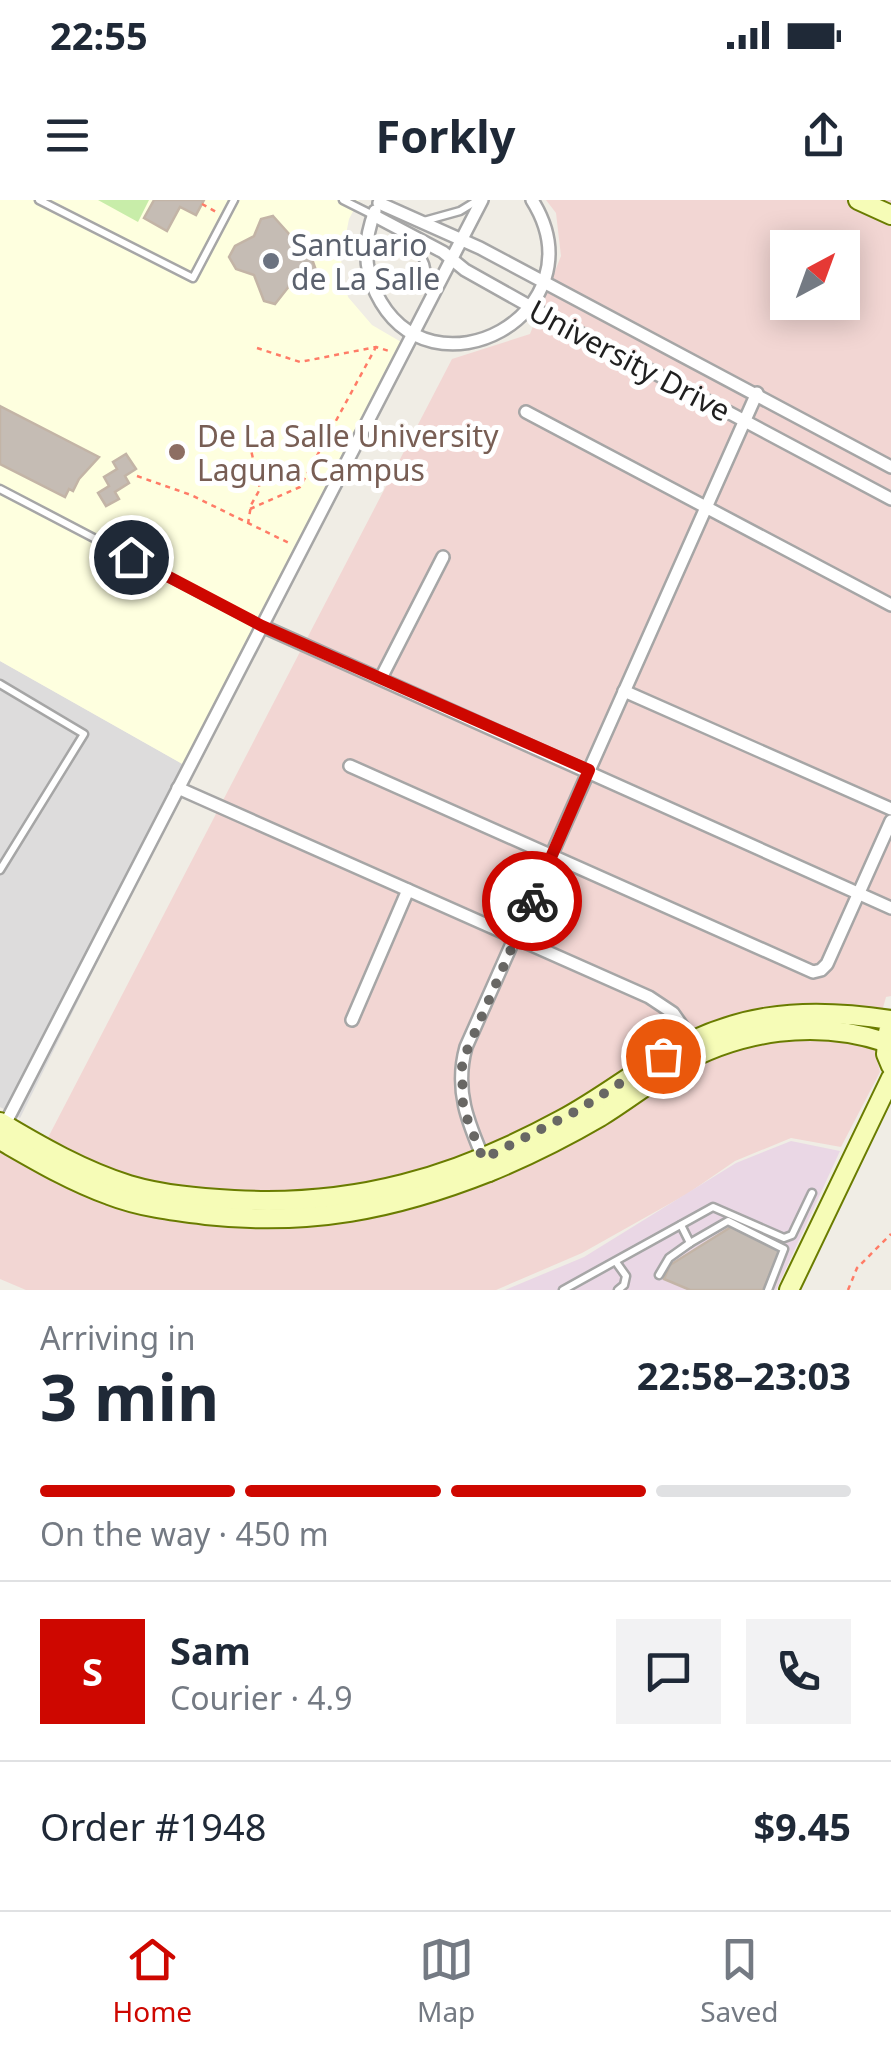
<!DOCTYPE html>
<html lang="en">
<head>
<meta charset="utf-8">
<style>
  body { margin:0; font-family:"Noto Sans",sans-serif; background:#f2f2f3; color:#1f2937; height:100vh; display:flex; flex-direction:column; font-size:38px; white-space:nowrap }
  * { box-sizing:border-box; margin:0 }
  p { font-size:32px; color:#747a83 }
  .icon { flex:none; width:55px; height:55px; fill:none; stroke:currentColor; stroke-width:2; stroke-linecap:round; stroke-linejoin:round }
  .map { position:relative; height:1090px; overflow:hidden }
  .drawer { display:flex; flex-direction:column; background:#fff; flex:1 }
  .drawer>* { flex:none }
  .needle { width:65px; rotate:41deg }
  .controls { position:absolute; left:770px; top:30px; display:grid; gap:20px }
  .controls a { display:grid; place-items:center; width:90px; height:90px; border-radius:0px; background:#fff; box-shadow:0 5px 25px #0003; font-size:50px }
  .pin { position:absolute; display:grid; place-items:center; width:85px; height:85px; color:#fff; margin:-42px; border:5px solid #fff; border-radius:50%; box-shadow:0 2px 10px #0007 }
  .courier { position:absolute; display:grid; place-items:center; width:100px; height:100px; margin:-50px; border:8px solid #ce0700; border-radius:50%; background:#fff; color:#222; box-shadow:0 2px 12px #0007 }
  .headline em { font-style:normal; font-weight:700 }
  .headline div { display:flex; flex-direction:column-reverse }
  .headline { display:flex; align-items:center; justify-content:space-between; height:170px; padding:0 40px }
  h1 { font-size:65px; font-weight:700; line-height:75px }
  .bar { display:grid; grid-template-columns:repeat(4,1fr); gap:15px 10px; align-content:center; height:120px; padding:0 40px }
  .bar i { height:12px; border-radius:8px; background:#e0e1e3 }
  .bar .on { background:#ce0700 }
  .bar p { grid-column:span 4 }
  .line { display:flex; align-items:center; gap:25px; padding:0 40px; border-top:2px solid #e0e1e3 }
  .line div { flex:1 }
  .round { display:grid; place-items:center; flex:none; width:105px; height:105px; border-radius:0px; background:#f2f2f3 }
  .status { display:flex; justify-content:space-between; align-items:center; height:70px; padding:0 50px; background:#fff; direction:ltr }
  .status svg { height:28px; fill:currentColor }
  header { display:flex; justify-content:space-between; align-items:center; height:130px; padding:0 40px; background:#fff; font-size:45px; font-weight:700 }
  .tabs { display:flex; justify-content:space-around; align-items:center; height:140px; border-top:2px solid #e0e1e3; background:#fff; font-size:28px; color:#747a83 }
  .tabs a { display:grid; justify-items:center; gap:5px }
  .tabs .on { color:#ce0700 }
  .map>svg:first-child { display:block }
</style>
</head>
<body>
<div class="status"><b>22:55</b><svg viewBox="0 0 49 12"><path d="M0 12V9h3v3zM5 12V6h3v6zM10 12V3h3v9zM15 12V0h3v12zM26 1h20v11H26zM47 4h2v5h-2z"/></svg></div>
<header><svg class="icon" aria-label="menu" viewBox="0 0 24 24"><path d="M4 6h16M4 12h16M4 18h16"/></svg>Forkly<svg class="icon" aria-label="share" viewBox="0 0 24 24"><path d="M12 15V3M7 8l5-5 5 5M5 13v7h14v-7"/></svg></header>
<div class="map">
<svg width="891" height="1090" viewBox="0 0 891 1090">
  <rect width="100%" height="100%" fill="#f0ede5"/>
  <!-- residential -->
  <path fill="#dddcdc" d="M0 461 193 570 20 918 0 907Z"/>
  <!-- commercial -->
  <path fill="#f2d6d3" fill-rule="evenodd" d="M546 0H891V796L886 797 873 843 880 872 841 947 791 938 735 961 687 994 582 1053 496 1090H26L0 1079V933L39 955 452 159 530 134 561 56 556 13ZM788 48H842V102H788Z"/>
  <!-- industrial -->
  <path fill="#ead7e5" d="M791 941 840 951 776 1090H505L584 1057 736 963Z"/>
  <!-- education -->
  <path fill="#feffdf" d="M0 0H359L349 19 341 60 348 97 372 125 408 146 193 570 0 461Z"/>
  <!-- grass -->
  <path fill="#c8eda9" d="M98 0H149L138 22Z"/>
  <!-- building -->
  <g fill="#c5bcb4" stroke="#c3b4a6" stroke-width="2.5">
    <path d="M154 0H204L196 15 180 7 167 31 144 18Z"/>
    <path d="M273 16 290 35 300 33 310 37 312 59 318 76 311 82 301 80 290 85 275 104 264 101 254 75 236 69 229 57 235 46 254 36 261 19Z"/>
    <path d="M0 206 99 257 79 279 73 291 69 289 65 297 0 264Z"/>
    <path d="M126 254 136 269 125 276 129 283 115 292 119 299 106 306 98 293 109 286 104 277 117 269 113 262Z"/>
    <path d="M731 1027 780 1050 763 1090H690L664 1079 670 1065Z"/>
  </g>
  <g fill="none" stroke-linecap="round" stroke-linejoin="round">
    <defs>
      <g id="lane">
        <path d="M39 0 193 78 234 0"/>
        <path d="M343 0 373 15"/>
        <path d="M424 21 460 11 478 0"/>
        <path d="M413 37 425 64 432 96"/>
        <path d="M0 289 262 426"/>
        <path d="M0 484 84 534 0 670"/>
        <path d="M681 1025 690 1043 728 1021 784 1049 768 1090"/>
        <path d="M616 1062 626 1076 624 1085 618 1090"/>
        <path d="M659 1075 669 1058 690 1043"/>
        <path d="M563 1090 713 1007 784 1038 792 1035 812 993"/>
      </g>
      <g id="street">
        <path d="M379 3 480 48 891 267"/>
        <path d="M375 11C364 39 363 66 376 93 430 205 603 113 532 0"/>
        <path d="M373 15 443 52 465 70 531 107 891 299"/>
        <path d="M526 212 891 405"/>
        <path d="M262 426 891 708"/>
        <path d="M381 478 443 357"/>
        <path d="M624 491 891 609"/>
        <path d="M350 566 813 772 821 770 827 764 891 621"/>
        <path d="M178 588 649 797 673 813 696 846"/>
        <path d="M352 820 408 690"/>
        <path d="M2 930 482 0"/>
        <path d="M485 962C468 923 454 890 466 847L757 193"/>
      </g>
      <g id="secondary">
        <path d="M858 0 891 15"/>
        <path d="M888 832 886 854 891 866"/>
        <path d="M0 922C40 946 84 971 129 985 163 995 199 998 234 1000 355 1007 456 977 561 920 593 903 621 882 651 863 730 813 800 806 891 820"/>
        <path d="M0 940C35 960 70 981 109 995 140 1007 173 1011 206 1015 309 1026 393 1010 489 972"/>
        <path d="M482 971 489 972C528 956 564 938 600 917 626 901 650 882 677 866 740 830 816 819 885 842"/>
        <path d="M789 1090 891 878"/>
      </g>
    </defs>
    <!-- lane casing -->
    <use href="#lane" stroke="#a6a6a6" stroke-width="11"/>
    <!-- street casing -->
    <use href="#street" stroke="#a6a6a6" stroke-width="16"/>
    <!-- secondary casing -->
    <use href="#secondary" stroke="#6a7c00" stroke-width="22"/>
    <!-- path -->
    <g stroke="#ff7c67" stroke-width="2.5" stroke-dasharray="5 5" stroke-linecap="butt">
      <path d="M202 4 218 13"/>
      <path d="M257 148 300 162 376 147 392 152"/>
      <path d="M137 276 191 295 291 344"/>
      <path d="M250 309 300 287 376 147"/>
      <path d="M248 324 251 305 260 289 251 250"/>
      <path d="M848 1090 857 1068 891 1034"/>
    </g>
    <!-- lane -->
    <use href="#lane" stroke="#fff" stroke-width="6"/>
    <!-- street -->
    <use href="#street" stroke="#fff" stroke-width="11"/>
    <!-- secondary -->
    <use href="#secondary" stroke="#f6fcb7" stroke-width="18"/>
  </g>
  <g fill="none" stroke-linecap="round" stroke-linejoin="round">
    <!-- done -->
    <path stroke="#686764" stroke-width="10" stroke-dasharray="0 18" d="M532 701 462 862 463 908 483 959 578 910 663 856"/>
    <!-- route -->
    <path stroke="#ce0700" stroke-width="12" d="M131 357 262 426 589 570 532 701"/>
  </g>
  <!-- markers -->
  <circle fill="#6b7280" stroke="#fff" stroke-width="4" cx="271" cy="61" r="10"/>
  <circle fill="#8d6e63" stroke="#fff" stroke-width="4" cx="177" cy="252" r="10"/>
  <g text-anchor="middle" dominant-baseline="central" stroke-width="10" stroke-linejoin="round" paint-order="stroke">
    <!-- worship labels -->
    <g font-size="30" fill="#5b616d" stroke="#fff" text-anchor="start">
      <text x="291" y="44">Santuario<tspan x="291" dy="34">de La Salle</tspan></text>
    </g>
    <!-- street labels -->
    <g font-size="30" fill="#1f1f1f" stroke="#fff">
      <text transform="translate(630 160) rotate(28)">University Drive</text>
    </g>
    <!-- education labels -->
    <g font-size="30" fill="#785e54" stroke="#fff" text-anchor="start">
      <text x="197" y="235">De La Salle University<tspan x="197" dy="34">Laguna Campus</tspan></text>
    </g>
  </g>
</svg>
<div class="controls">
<a><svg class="needle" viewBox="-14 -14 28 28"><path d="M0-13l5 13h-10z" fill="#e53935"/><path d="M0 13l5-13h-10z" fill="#747a83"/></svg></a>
</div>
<div class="pin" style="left:663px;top:856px;background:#ea580c"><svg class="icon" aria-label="bag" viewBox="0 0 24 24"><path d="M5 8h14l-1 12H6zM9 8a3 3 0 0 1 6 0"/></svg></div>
<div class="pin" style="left:131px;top:357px;background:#1f2937"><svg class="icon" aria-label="home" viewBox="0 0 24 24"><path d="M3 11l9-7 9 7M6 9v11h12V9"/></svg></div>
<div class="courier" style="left:532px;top:701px"><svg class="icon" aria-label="bike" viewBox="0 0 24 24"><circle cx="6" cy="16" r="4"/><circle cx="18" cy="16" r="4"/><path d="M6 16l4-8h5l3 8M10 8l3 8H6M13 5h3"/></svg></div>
</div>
<section class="drawer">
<div class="headline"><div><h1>3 min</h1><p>Arriving in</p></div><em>22:58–23:03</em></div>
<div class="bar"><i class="on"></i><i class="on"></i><i class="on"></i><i></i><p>On the way · 450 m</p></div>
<div class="line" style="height:180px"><b class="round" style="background:#ce0700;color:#fff">S</b><div><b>Sam</b><p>Courier · 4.9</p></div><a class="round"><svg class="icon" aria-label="chat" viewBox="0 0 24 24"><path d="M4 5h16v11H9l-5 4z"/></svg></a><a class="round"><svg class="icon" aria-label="phone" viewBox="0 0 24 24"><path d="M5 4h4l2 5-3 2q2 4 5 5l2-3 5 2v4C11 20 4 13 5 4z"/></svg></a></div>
<div class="line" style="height:130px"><div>Order #1948</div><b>$9.45</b></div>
</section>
<nav class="tabs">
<a class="on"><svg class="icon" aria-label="home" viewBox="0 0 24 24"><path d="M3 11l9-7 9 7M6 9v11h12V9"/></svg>Home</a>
<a><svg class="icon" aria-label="map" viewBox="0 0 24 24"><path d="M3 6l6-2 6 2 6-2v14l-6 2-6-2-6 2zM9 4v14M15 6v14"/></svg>Map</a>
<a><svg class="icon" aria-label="saved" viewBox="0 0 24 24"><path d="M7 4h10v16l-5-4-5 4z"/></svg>Saved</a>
</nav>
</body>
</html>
